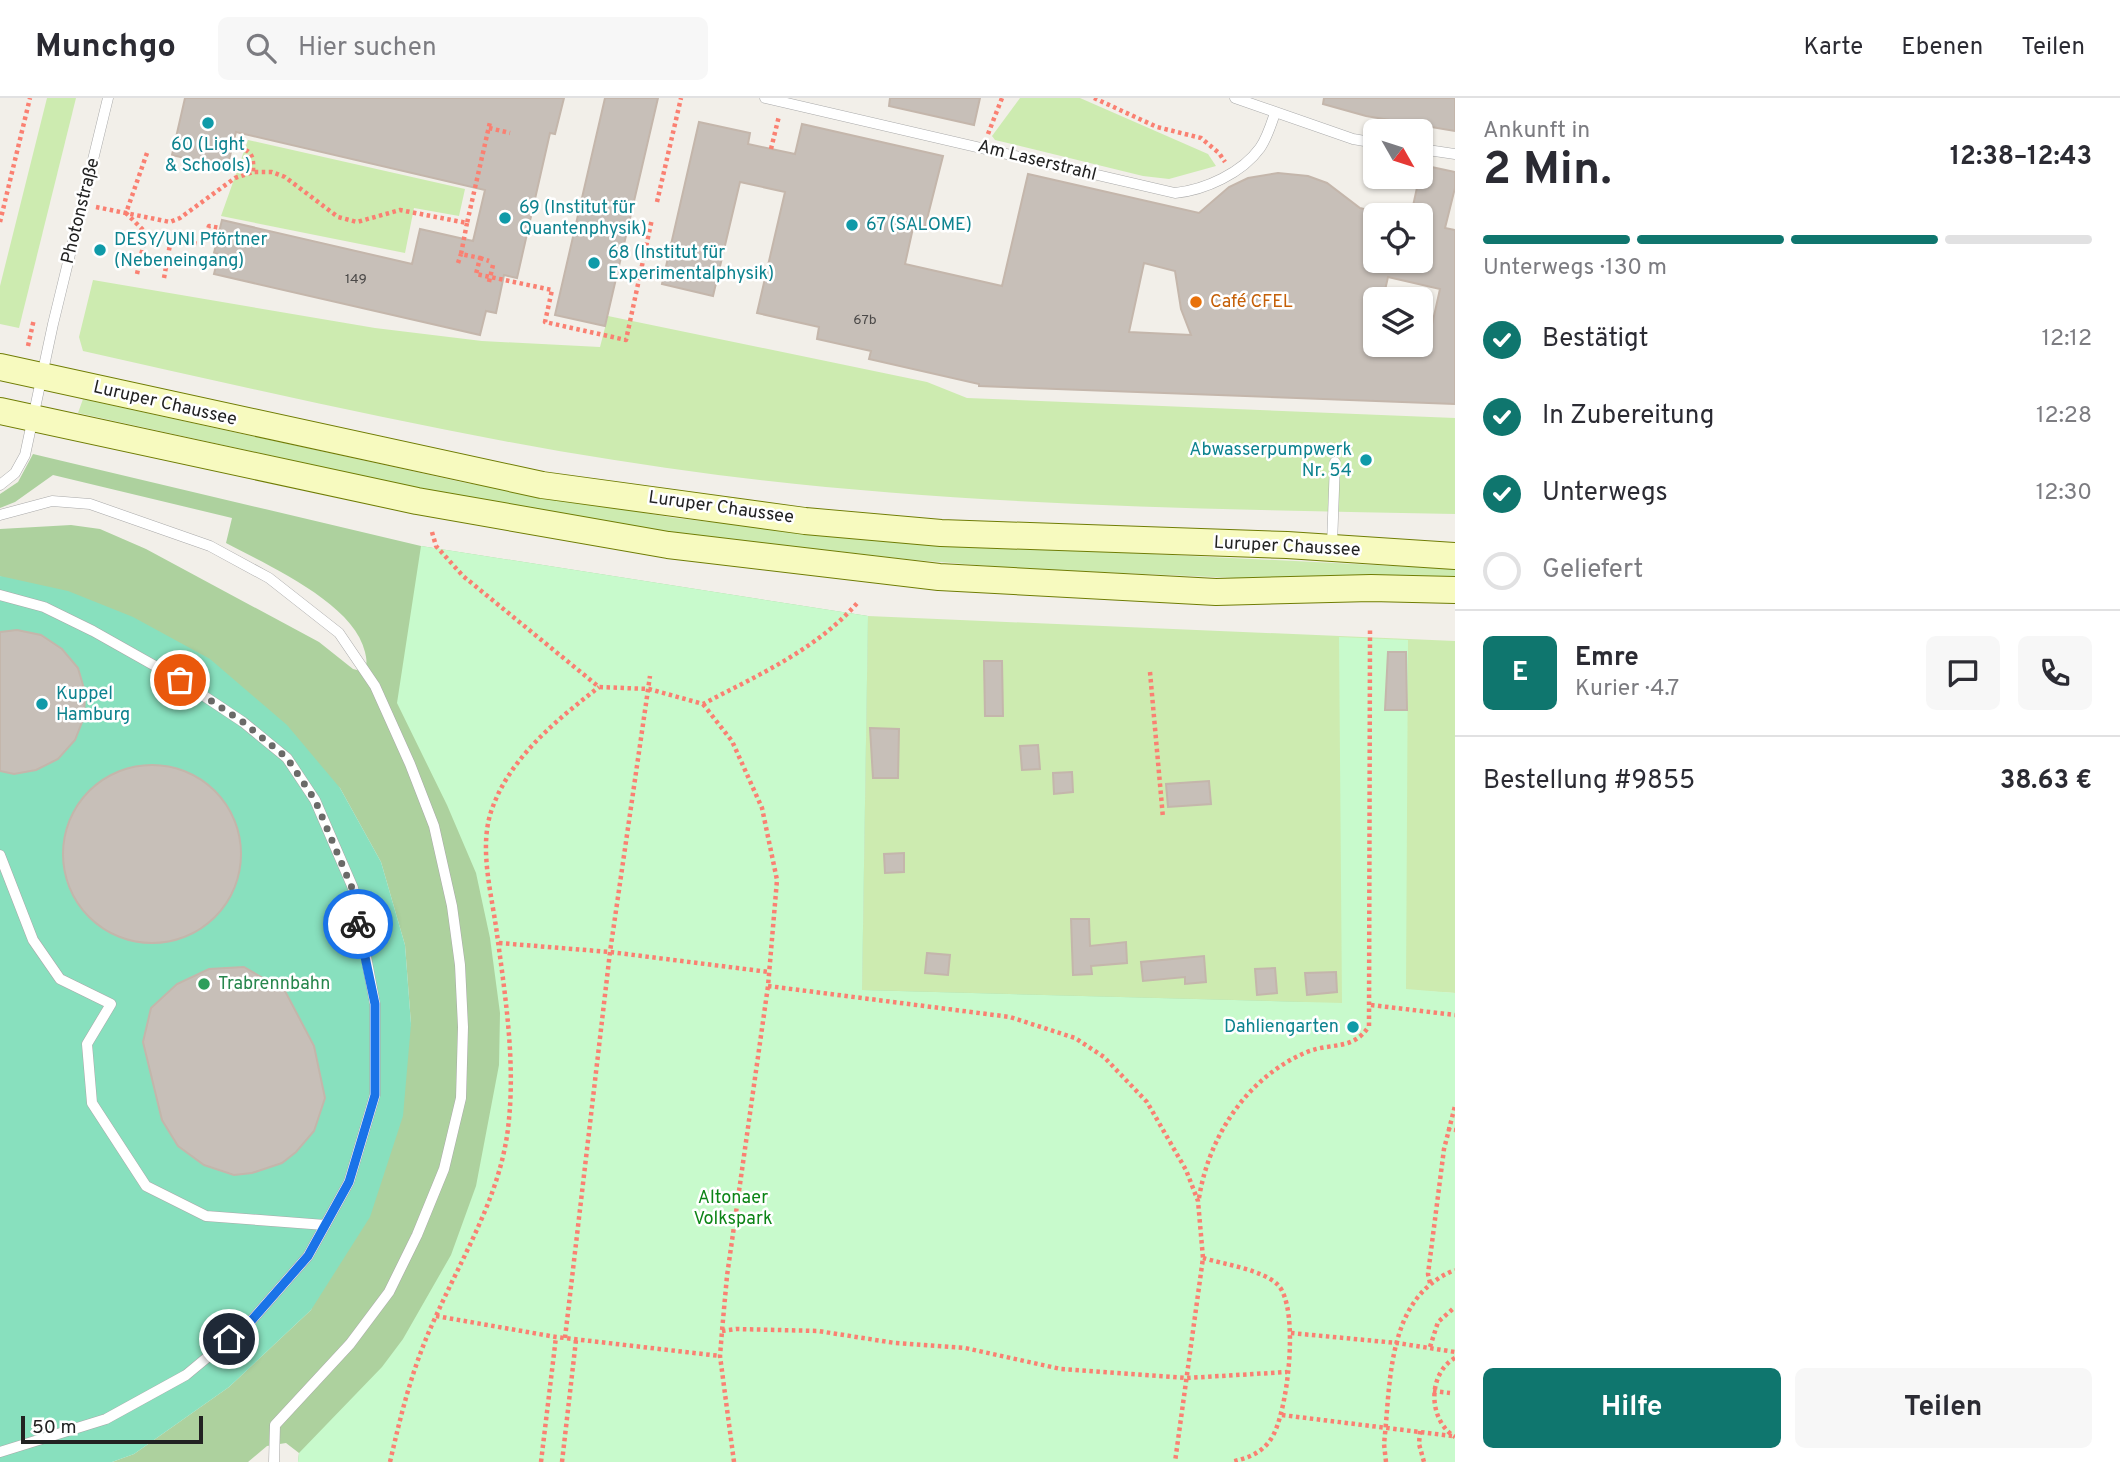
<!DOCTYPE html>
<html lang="de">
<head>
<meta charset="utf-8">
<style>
  body { margin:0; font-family:Overpass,sans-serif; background:#f7f7f7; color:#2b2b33; height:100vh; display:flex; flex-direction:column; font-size:26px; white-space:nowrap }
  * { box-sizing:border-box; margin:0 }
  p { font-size:23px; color:#7c7c81 }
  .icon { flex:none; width:38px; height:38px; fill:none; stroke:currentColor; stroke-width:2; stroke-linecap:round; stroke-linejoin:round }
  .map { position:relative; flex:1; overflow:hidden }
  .sheet { display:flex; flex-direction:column; background:#fff; width:665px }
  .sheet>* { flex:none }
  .needle { width:46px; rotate:129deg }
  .tools { position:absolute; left:1363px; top:21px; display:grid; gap:14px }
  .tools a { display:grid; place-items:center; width:70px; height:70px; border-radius:10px; background:#fff; box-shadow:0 2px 5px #0004; font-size:35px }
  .scale { position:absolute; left:21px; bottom:18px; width:182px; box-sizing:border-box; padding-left:7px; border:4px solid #222; border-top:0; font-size:19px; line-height:24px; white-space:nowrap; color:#222; -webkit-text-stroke:5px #fff; paint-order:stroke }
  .pin { position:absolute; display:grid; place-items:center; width:60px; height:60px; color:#fff; margin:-30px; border:4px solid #fff; border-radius:50%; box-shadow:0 2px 7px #0007 }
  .courier { position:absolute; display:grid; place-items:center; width:70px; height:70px; margin:-35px; border:5px solid #1a73e8; border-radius:50%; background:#fff; color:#222; box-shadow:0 2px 9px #0007 }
  .summary em { font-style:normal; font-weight:700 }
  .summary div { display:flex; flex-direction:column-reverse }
  .summary { display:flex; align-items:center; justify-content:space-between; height:119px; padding:0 28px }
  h1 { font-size:46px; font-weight:700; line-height:52px }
  .bar { display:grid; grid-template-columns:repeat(4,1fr); gap:10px 7px; align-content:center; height:84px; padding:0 28px }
  .bar i { height:9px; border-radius:5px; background:#e1e1e2 }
  .bar .on { background:#0f766e }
  .bar p { grid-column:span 4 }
  .line { display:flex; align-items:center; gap:18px; padding:0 28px; border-top:2px solid #e1e1e2 }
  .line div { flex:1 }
  .round { display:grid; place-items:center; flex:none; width:74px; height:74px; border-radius:10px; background:#f7f7f7 }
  ol { padding:0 28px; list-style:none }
  li { display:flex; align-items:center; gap:21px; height:77px }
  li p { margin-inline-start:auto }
  li .icon { padding:7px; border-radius:50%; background:#0f766e; color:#fff; stroke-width:4 }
  li:last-child { color:#7c7c81 }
  li i { width:38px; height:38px; border:4px solid #e1e1e2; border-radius:50% }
  .primary-button { display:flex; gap:14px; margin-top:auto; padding:14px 28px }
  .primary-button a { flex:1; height:80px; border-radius:10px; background:#0f766e; color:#fff; font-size:28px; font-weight:700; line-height:80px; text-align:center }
  .primary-button a+a { background:#f7f7f7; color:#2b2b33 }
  header { display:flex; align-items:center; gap:42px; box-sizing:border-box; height:98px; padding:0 35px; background:#fff; border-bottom:2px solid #e1e1e2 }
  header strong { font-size:33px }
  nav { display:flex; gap:38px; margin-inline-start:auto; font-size:24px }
  .search { width:490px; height:63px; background:#f7f7f7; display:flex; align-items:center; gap:18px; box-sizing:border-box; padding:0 24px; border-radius:10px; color:#7c7c81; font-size:26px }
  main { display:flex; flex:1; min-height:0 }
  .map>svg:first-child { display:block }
</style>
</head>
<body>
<header>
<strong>Munchgo</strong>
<div class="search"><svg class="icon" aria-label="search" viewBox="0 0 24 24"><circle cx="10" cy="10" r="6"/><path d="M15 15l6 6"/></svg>Hier suchen</div>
<nav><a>Karte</a><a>Ebenen</a><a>Teilen</a></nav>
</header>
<main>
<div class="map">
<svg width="1455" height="1364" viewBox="0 0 1455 1364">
  <rect width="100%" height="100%" fill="#f2efe9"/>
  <!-- grass -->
  <g fill="#cdebb0">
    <path d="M47 0H76L19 230 0 226V188Z"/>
    <path d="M1020 0H1080L1208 56 1216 68 1169 81 1143 78 995 42 992 38Z"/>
    <path d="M248 42 465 91 459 118 414 110 405 155 221 118Z"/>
    <path d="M93 182 375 230 482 243 600 249 608 218 927 284 967 300 1455 320V416C1209 411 962 408 718 377 504 350 293 300 83 253L79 239Z"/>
    <path d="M83 301 466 385 675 420 794 433 1010 449 1455 471V480H1235L1029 471 914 462 685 436 538 413 418 390 78 315Z"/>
    <path d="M868 518 1455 543V895L1406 892 1455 1364 862 892Z"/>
  </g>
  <!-- forest -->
  <path fill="#add19e" d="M33 356 421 448 868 518 862 892 1305 904 298 1364 299 1355 286 1345 267 1348 248 1364H112L134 1356 229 1289 311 1212 411 926 405 847 381 764 340 690 0 478V431L71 427 100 431 146 451 319 544 353 571 361 573C368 568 367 563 365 554 354 505 267 467 226 445L232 420 53 377 15 404 0 410V396L18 384Z"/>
  <!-- park -->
  <path fill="#c8facc" d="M421 448 868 518 862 892 1342 905 1339 539 1408 542 1406 891 1455 895V1364H298L299 1355 382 1269 403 1241 451 1157 476 1088 499 967 500 915 490 840 476 775 447 707 397 605Z"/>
  <!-- pitch -->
  <path fill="#88e0be" d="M0 478 68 493 133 519 210 561 287 627 340 690 381 764 405 847 411 926 403 1018 370 1119 311 1212 229 1289 134 1356 112 1364H0Z"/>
  <!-- building -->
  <g fill="#c7bfb8" stroke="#c4b6ab" stroke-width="2" fill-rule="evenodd">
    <path d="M185 0H564L555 36 550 35 517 180 504 177 496 215 486 213 480 237 214 176 219 156 214 155 222 122 412 166 420 131 473 143 485 92 236 34 227 70 172 57Z"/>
    <path d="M605 0H658L605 228 555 217Z"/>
    <path d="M890 0H980L974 27 889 8Z"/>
    <path d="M1324 0H1455V33L1366 18 1323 6Z"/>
    <path d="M699 24 750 35 748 46 795 56 802 26 943 58 924 133 913 130 905 166 1002 188 1028 76 1199 115 1229 89 1248 80 1278 75 1308 78 1327 85 1360 110 1376 114V163H1421V117H1411L1422 67 1455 74V90L1445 130 1455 132V306L979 288V286L869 261 871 253 817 241 819 229 757 215 785 94 740 84 713 198 662 186ZM1144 165 1175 173 1181 211 1191 237 1129 234ZM1388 179 1440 191 1428 245 1376 247V201H1383Z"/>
    <path d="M17 532 41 537 62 551 78 570 85 594 84 619 75 642 58 661 36 672 14 676 0 673V534Z"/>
    <path d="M1388 554H1406L1407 612H1385Z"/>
    <path d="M984 563H1002L1003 618H985Z"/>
    <path d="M870 630 899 631 898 680H873Z"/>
    <path d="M1038 647 1040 671 1022 672 1020 648Z"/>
    <circle cx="152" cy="756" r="89"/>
    <path d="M1072 674 1073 694 1054 696 1053 675Z"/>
    <path d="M1209 683 1211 706 1168 709 1166 686Z"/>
    <path d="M904 755V774L885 775 884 756Z"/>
    <path d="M1071 821H1089L1090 848 1126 844 1127 865 1091 868 1092 876 1073 877Z"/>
    <path d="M927 855 950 857 948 877 925 875Z"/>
    <path d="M1204 858 1206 884 1185 886V879L1143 883 1141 864Z"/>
    <path d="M244 869 285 893 314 948 325 1000 314 1033 296 1054 282 1065 252 1075 234 1077 204 1067 178 1048 162 1022 143 944 151 910 177 886 209 871Z"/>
    <path d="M1275 870 1277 895 1257 897 1255 871Z"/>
    <path d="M1336 874 1337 894 1307 897 1305 875Z"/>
  </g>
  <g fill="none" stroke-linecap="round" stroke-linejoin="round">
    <defs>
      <g id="service">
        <path d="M765 0 1175 95C1205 92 1242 75 1260 50 1267 40 1271 27 1275 15"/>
        <path d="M1235 0 1353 41 1376 45"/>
        <path d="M1421 51 1455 56"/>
        <path d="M0 387 15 375 25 357 53 226 108 0"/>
        <path d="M0 417 52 403 90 406 210 448 269 480 339 535 375 588 410 666 434 728 452 808 460 867 463 929 461 1000 444 1071 417 1137 389 1194 350 1246 275 1327 274 1364"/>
        <path d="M1332 447 1335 364"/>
        <path d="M0 497 44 509 93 533 180 582 243 624 287 660 315 702 353 790 375 906V997L349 1084 308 1158 251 1223 186 1277 106 1321 0 1354"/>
        <path d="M0 757 33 842 60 881 111 906 87 946 92 1005 146 1088 206 1118 325 1127"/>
      </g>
      <g id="secondary">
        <path d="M0 269 542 387 805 423 941 435 1287 447 1455 458"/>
        <path d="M0 313 417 403 668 447 939 479 1216 494 1371 490 1455 492"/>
      </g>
    </defs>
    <!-- service casing -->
    <use href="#service" stroke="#a9a9a9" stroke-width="11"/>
    <!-- secondary casing -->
    <use href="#secondary" stroke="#707d05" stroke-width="28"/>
    <!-- path -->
    <g stroke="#fa8072" stroke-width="4.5" stroke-dasharray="3.5 3.5" stroke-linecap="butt">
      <path d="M1094 0 1157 29 1201 40 1219 55 1225 64"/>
      <path d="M489 30 510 35"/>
      <path d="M988 36 1002 0"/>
      <path d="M232 48C251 52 254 55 253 74"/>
      <path d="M771 51 779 18"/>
      <path d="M147 55 126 115 146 135 203 147 209 128 220 130"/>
      <path d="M657 104 681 0"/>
      <path d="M96 109 170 124 180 120 235 80 253 74H272L285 79 338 119 357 124 400 112 467 125 490 24"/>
      <path d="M0 124 30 0"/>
      <path d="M467 125 461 156 480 160 476 176 552 192 545 224 626 242 652 121"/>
      <path d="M480 160 489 163"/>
      <path d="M458 165 461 156"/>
      <path d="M137 176 146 135"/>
      <path d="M164 180 171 141"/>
      <path d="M28 248 34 221"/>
      <path d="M432 434 436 448 463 478 599 589 649 591 703 606C758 577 818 551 859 503"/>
      <path d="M1150 574 1163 720"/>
      <path d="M703 606 732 643 762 710 777 782 768 888 727 1178 722 1233 720 1258 734 1364"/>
      <path d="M499 845 610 854 769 874"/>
      <path d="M768 888 1010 919 1075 940 1104 959 1147 1004 1186 1072 1198 1103 1203 1160 1175 1364"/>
      <path d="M1371 907 1455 917"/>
      <path d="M1447 1031 1455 1032"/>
      <path d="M1199 1100C1209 1038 1247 979 1307 954 1332 944 1353 953 1369 928L1370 531"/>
      <path d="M1203 1160C1223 1166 1264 1172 1278 1187 1300 1210 1288 1316 1271 1341 1261 1356 1247 1360 1231 1364"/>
      <path d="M1430 1185 1428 1176 1444 1051 1455 1008"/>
      <path d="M436 1218 556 1239 720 1258"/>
      <path d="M722 1233 736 1231 818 1233 895 1245 965 1250 1061 1271 1187 1280 1287 1274"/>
      <path d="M1291 1235 1397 1245 1455 1254"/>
      <path d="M565 1240 610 854 650 578"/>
      <path d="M1430 1249 1438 1224 1455 1209"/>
      <path d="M1455 1260C1427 1276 1428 1322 1455 1339"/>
      <path d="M1433 1293 1450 1295"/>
      <path d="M1282 1317 1452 1338"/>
      <path d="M1420 1333 1419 1346 1424 1364"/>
      <path d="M390 1364C402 1312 413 1267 436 1218 465 1153 503 1093 509 1021 515 960 505 896 497 836 492 797 478 749 492 711 510 659 558 621 599 589"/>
      <path d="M541 1364 556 1239"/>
      <path d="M562 1364 576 1242"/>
      <path d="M1386 1364 1384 1346C1391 1284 1386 1199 1455 1172"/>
    </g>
    <!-- service -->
    <use href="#service" stroke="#fff" stroke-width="10"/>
    <!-- secondary -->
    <use href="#secondary" stroke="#f7fabf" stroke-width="26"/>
    <!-- path-bridge -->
    <path stroke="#fa8072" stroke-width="4.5" stroke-dasharray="3.5 3.5" stroke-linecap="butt" d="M489 184 493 167"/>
  </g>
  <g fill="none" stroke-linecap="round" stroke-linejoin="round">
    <!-- done -->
    <path stroke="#6b6a68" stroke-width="7" stroke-dasharray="0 12.6" d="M180 582 243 624 287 660 315 702 352 790 358 826"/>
    <!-- route -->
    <path stroke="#1a73e8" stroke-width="9" d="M229 1241 251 1223 308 1158 349 1084 375 997V906L358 826"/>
  </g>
  <!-- markers -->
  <g fill="#0f9aa8" stroke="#fff" stroke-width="2.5">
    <circle cx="208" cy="25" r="7"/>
    <circle cx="505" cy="120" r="7"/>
    <circle cx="852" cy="127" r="7"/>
    <circle cx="100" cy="152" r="7"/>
    <circle cx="594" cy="165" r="7"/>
    <circle cx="1366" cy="362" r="7"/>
    <circle cx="42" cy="606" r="7"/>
    <circle cx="1353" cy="929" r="7"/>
  </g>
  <circle fill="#e8710a" stroke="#fff" stroke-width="2.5" cx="1196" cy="204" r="7"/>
  <circle fill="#2e9e5b" stroke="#fff" stroke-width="2.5" cx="204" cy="886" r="7"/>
  <g text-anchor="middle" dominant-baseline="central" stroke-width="5" stroke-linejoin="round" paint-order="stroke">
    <!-- number labels -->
    <g font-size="14" fill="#4b4948">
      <text x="356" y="181">149</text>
      <text x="865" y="222">67b</text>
    </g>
    <!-- culture labels -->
    <g font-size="18" fill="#0d838f" stroke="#fff" text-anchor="start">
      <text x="208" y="47" text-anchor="middle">60 (Light<tspan x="208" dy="21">&amp; Schools)</tspan></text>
      <text x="519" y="110">69 (Institut für<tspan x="519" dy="21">Quantenphysik)</tspan></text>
      <text x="866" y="127">67 (SALOME)</text>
      <text x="114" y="142">DESY/UNI Pförtner<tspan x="114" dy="21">(Nebeneingang)</tspan></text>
      <text x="608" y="155">68 (Institut für<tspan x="608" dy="21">Experimentalphysik)</tspan></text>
      <text x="1352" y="352" text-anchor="end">Abwasserpumpwerk<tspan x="1352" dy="21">Nr. 54</tspan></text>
      <text x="56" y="596">Kuppel<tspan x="56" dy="21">Hamburg</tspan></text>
      <text x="1339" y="929" text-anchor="end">Dahliengarten</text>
    </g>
    <!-- street labels -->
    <g font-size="18" fill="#222" stroke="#fff">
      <text transform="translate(1037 63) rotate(14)">Am Laserstrahl</text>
      <text transform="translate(81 113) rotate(-76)">Photonstraße</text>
      <text transform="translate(165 306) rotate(13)">Luruper Chaussee</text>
      <text transform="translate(721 410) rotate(8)">Luruper Chaussee</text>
      <text transform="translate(1287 449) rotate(3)">Luruper Chaussee</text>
    </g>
    <!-- food labels -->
    <g font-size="18" fill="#c56008" stroke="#fff" text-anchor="start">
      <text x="1210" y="204">Café CFEL</text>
    </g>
    <!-- leisure labels -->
    <g font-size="18" fill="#27864d" stroke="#fff" text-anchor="start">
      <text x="218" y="886">Trabrennbahn</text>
    </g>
    <!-- park labels -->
    <g font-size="18" fill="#0c8416" stroke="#fff">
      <text x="733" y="1100">Altonaer<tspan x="733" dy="21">Volkspark</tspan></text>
    </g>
  </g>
</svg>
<div class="tools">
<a><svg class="needle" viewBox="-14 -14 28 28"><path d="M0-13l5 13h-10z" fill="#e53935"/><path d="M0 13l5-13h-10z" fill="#7c7c81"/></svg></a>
<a><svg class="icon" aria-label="locate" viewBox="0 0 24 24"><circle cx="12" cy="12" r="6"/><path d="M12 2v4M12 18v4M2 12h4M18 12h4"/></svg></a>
<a><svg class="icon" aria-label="layers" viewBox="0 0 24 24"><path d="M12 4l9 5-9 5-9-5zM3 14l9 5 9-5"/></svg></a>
</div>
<div class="scale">50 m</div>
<div class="pin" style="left:180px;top:582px;background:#ea580c"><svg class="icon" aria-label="bag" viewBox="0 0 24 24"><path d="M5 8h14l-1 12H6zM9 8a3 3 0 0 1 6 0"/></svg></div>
<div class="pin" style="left:229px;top:1241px;background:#1f2937"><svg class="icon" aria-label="home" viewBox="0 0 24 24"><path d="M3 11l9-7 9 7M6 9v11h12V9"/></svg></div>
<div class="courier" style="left:358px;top:826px"><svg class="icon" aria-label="bike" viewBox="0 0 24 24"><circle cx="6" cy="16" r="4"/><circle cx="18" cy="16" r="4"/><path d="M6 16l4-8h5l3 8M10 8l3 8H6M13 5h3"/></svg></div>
</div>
<section class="sheet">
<div class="summary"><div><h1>2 Min.</h1><p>Ankunft in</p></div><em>12:38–12:43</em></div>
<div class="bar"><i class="on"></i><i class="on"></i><i class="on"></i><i></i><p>Unterwegs · 130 m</p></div>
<ol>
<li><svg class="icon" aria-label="check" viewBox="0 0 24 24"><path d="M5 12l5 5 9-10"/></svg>Bestätigt<p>12:12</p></li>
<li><svg class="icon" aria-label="check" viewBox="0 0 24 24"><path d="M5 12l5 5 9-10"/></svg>In Zubereitung<p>12:28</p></li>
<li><svg class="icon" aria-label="check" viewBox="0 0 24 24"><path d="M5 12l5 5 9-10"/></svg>Unterwegs<p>12:30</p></li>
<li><i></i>Geliefert</li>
</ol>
<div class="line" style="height:126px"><b class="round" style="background:#0f766e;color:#fff">E</b><div><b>Emre</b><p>Kurier · 4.7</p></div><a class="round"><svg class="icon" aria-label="chat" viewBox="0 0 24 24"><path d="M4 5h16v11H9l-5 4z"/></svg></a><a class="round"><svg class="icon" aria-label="phone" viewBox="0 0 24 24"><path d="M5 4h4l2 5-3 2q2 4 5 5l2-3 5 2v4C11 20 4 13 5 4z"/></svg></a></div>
<div class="line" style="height:91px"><div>Bestellung #9855</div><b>38.63 €</b></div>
<div class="primary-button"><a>Hilfe</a><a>Teilen</a></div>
</section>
</main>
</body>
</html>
